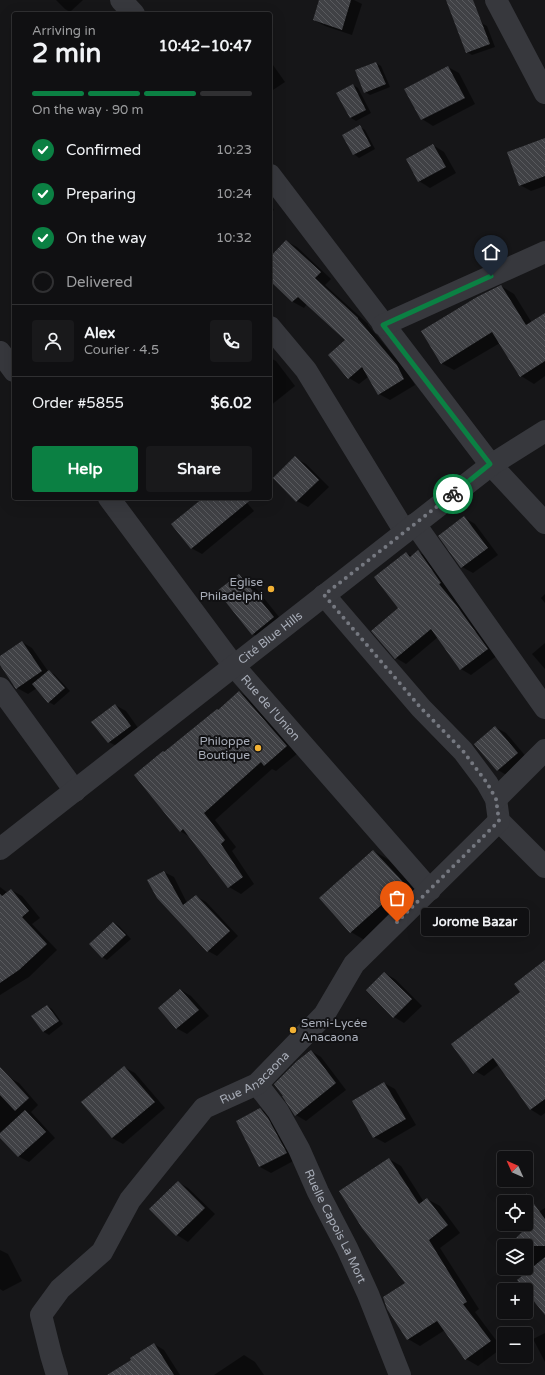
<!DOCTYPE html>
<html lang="en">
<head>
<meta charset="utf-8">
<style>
  body { margin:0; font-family:"Varela Round",sans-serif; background:#19191b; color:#f1f3f6; height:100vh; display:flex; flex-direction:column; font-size:15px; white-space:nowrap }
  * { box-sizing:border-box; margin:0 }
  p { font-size:13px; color:#9c9d9f }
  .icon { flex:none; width:22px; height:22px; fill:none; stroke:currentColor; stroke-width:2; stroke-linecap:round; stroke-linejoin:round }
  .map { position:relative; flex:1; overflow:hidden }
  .side { position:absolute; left:12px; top:12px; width:260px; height:488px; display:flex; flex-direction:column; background:#101012; border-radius:4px; box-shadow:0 4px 16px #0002,0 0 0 1px #303032 }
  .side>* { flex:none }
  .needle { width:26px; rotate:315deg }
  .fabs { position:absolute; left:497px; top:1151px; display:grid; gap:8px }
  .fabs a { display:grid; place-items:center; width:36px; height:36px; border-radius:4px; background:#101012; box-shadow:0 4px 16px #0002,0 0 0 1px #303032; font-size:20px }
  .pin { position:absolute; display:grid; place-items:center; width:34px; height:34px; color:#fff; margin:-41px -17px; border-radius:50% 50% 50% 0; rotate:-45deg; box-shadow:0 0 4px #0007 }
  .pin .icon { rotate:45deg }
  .courier { position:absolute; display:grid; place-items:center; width:40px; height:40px; margin:-20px; border:3px solid #0b8043; border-radius:50%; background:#fff; color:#222; box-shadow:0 1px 5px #0007 }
  .bubble { position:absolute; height:28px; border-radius:4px; background:#101012; box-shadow:0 4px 16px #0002,0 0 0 1px #303032; font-size:13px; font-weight:800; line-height:28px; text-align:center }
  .head em { font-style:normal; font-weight:800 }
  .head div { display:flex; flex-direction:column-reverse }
  .head { display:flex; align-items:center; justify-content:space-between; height:68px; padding:0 20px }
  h1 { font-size:26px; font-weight:800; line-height:30px }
  .bar { display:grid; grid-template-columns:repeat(4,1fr); gap:6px 4px; align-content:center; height:48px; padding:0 20px }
  .bar i { height:5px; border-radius:3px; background:#303032 }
  .bar .selected { background:#0b8043 }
  .bar p { grid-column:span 4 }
  .line { display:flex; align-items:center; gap:10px; padding:0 20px; border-top:1px solid #303032 }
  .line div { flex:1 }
  .round { display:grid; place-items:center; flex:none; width:42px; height:42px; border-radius:4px; background:#19191b }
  ol { padding:0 20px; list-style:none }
  li { display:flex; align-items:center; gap:12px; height:44px }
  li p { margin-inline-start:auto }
  li .icon { padding:4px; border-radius:50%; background:#0b8043; color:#fff; stroke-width:4 }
  li:last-child { color:#9c9d9f }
  li i { width:22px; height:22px; border:2px solid #303032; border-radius:50% }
  .cta { display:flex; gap:8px; margin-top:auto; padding:8px 20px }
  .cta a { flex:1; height:46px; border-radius:4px; background:#0b8043; color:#fff; font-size:16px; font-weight:800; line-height:46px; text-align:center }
  .cta a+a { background:#19191b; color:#f1f3f6 }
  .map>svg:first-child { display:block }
</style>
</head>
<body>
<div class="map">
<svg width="545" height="1375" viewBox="0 0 545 1375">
  <defs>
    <pattern id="building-back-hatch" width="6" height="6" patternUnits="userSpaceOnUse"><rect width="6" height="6" fill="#404145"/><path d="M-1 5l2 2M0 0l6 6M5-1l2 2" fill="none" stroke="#595a5e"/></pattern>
  </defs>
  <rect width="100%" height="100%" fill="#161618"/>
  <!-- shadow -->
  <g fill="#0007">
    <path d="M56 0H83L70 12 65 9Z"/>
    <path d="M320 0H354L362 4 352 35 325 26 314 20Z"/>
    <path d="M447 0H471L483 24 487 26 495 47 472 55 467 52Z"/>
    <path d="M376 63 381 66 390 87 370 95 365 92Z"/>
    <path d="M270 64 273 65 285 82 270 92Z"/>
    <path d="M448 67 459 73 475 104 433 126 422 119Z"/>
    <path d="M353 85 358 88 371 113 356 121 351 118 337 93Z"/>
    <path d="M360 127 365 130 375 149 359 158 354 154 344 135Z"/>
    <path d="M545 139V186L531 191 520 185Z"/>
    <path d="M433 145 444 152 456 173 430 188 419 181 407 160Z"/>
    <path d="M270 204 274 210 270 213Z"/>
    <path d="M286 241 297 247 331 279 325 285 368 324V325L408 373 415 385 390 400 379 394 368 377 359 384 349 378 346 340 307 304 304 308 293 302 270 280V258Z"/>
    <path d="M501 286 514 294 532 323 545 320V376L534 384 521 376 500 343 454 370 441 363Z"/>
    <path d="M270 358 276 361 295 386 270 406Z"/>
    <path d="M295 458 306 464 329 487 308 507 297 501 274 478Z"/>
    <path d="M204 498H243L254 511 202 554 191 548Z"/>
    <path d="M465 518 475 524 498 555 473 573 462 567Z"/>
    <path d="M418 552 428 557 450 589 448 590 467 613 498 655 471 675 461 669 438 637 406 664 396 658 406 553 412 556Z"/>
    <path d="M239 575 250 581 284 623 263 640 253 634Z"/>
    <path d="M545 594V603L541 598Z"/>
    <path d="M22 642 32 648 48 671 54 674 70 691 54 705 49 702 37 688 28 694 17 688 0 664V657Z"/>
    <path d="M545 643V669L532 654Z"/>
    <path d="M239 692 251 699 298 753 276 771 272 769 215 820 236 847 232 851 254 884 241 894 229 887 190 837 180 831 218 711Z"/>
    <path d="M115 705 126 711 141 732 120 748 109 742Z"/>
    <path d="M495 727 506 733 528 759 508 776 498 770Z"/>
    <path d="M374 851 389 860 419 893 366 941 351 932Z"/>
    <path d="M164 872 174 877 187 903 196 896 206 902 238 936 217 956 208 951Z"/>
    <path d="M0 887 8 893 11 890 22 896 40 918 32 924 57 950 29 977 0 995Z"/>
    <path d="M114 923 119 926 131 939 107 960 102 957Z"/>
    <path d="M545 962V1029L484 1076 470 1068 521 992Z"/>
    <path d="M384 973 395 979 422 1006 404 1023 394 1017Z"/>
    <path d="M181 990 191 996 209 1016 187 1034 176 1028Z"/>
    <path d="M47 1006 52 1009 63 1024 49 1035 44 1032 33 1017Z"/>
    <path d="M311 1051 321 1057 346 1090 306 1121 296 1115Z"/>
    <path d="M545 1052V1113L541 1116 530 1109Z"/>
    <path d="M124 1067 135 1073 165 1108 123 1144 112 1138 83 1102Z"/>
    <path d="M8 1077 19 1083 38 1105 31 1112 55 1138 29 1162 18 1156 0 1137V1085Z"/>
    <path d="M384 1083 395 1089 416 1125 385 1143 374 1137Z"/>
    <path d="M260 1109 271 1115 297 1159 271 1173 260 1167 237 1121Z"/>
    <path d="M389 1159 401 1166 424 1202 427 1199 440 1206 460 1233 440 1248 479 1309 475 1312 502 1348 478 1366 466 1359 445 1330 420 1346 408 1339 407 1283Z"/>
    <path d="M178 1182 188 1188 215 1214 188 1242 177 1235 151 1209Z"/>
    <path d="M545 1208V1314L534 1267 526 1260V1246H512L531 1225 526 1219Z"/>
    <path d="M0 1250 8 1254 22 1281 3 1291 0 1289Z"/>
    <path d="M545 1333V1362L533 1339Z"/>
    <path d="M154 1344 164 1350 180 1375H109Z"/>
    <path d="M244 1355 255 1362 264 1375H214Z"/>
  </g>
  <!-- building -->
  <g fill="url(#building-back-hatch)">
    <path d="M319 0H351L342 30 313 20Z"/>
    <path d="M446 0H473L490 44 466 53Z"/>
    <path d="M376 62 386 84 364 93 355 70Z"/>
    <path d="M448 66 465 98 421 120 404 89Z"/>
    <path d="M353 84 366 110 350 118 336 93Z"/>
    <path d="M360 125 371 146 353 155 342 135Z"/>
    <path d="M545 138V176L519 186 507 152Z"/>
    <path d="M433 144 446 167 418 182 406 159Z"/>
    <path d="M286 240 321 272 315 278 358 318V319L397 365 404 379 378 395 362 367 348 379 328 355 345 340 298 297 292 302 270 281V257Z"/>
    <path d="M501 285 526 325 545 313V361L520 377 492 332 441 364 421 331 477 297Z"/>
    <path d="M295 456 319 480 296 502 273 478Z"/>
    <path d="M203 498H253L191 549 171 524Z"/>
    <path d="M464 516 488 548 461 568 438 536Z"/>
    <path d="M418 550 441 583 439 584 457 606 488 649 460 670 431 629 395 659 371 631 398 608 374 577 406 552 410 557Z"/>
    <path d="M239 574 274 617 252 635 217 591Z"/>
    <path d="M22 641 42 671 16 689 0 665V656Z"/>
    <path d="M49 670 65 688 48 703 32 684Z"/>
    <path d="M239 691 287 746 264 766 261 762 204 813 225 840 221 844 243 877 228 888 183 829 180 832 134 775 163 751 164 752 217 709 218 710Z"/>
    <path d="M115 704 131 726 108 743 91 722Z"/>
    <path d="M495 726 518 753 497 771 474 744Z"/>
    <path d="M373 850 405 884 350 933 319 898Z"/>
    <path d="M164 871 183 905 196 895 230 931 207 952 157 898 147 880Z"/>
    <path d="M11 889 29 911 22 917 47 944 19 970 0 983V894L2 896Z"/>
    <path d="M113 922 126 935 102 958 89 944Z"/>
    <path d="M545 960V1099L530 1110 493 1058 473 1074 451 1044 520 992 514 984Z"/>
    <path d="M384 972 412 999 393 1018 366 990Z"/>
    <path d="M180 989 199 1010 176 1029 158 1008Z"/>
    <path d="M47 1005 59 1021 43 1032 31 1016Z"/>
    <path d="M311 1050 336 1083 295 1116 282 1096H283L274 1084 297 1061Z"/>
    <path d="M124 1066 155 1102 112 1138 81 1102Z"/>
    <path d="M0 1067 29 1098 15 1111 0 1095Z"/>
    <path d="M384 1082 406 1119 373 1138 352 1101Z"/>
    <path d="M260 1108 268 1118 287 1153 259 1167 236 1121Z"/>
    <path d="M25 1110 46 1132 18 1157 0 1138V1133Z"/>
    <path d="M389 1158 419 1204 427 1198 448 1225 429 1240 467 1302 463 1304 491 1341 465 1360 437 1321 407 1340 387 1309 383 1297 405 1283 362 1228 339 1191Z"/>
    <path d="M178 1181 205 1208 176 1236 149 1209Z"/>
    <path d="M526 1193 545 1219V1246H508L526 1228Z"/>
    <path d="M545 1257V1315L517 1280Z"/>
    <path d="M154 1343 174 1375H107L131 1360 130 1358Z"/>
  </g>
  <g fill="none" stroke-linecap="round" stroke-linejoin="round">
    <!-- minor -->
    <g stroke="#37383d" stroke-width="22">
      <path d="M121 0 134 14"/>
      <path d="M496 0 545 93"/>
      <path d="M270 175 491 465 545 523"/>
      <path d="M383 325 545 252"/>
      <path d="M270 327 306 370 405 532"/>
      <path d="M0 352 14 371"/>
      <path id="s1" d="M109 498 234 666 430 890"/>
      <path d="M415 524 545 708"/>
      <path d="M324 595 421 708 463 751 487 783 496 799 499 821 545 867"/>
      <path d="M0 688 75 791"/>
      <path d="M496 799 545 750"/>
      <path id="s2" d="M0 849 491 465 545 431"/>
      <path id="s3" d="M257 1084 278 1111 299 1149 318 1192 347 1248 368 1294 400 1375"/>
      <path id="s4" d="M57 1375 51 1355 41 1315 60 1289 102 1252 130 1200 204 1108 257 1084 324 1015 354 964 499 821"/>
    </g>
  </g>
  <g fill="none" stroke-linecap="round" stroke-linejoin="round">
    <!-- done -->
    <path stroke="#757880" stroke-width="4" stroke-dasharray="0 7.2" d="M397 922 499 821 496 799 487 783 463 751 421 708 324 595 453 494"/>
    <!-- route -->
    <path stroke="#0b8043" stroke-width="5" d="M453 494 490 464 383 325 491 276"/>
  </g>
  <!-- markers -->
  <g fill="#f2b134" stroke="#111113" stroke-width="1.5">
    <circle cx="271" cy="589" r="4"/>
    <circle cx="258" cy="748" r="4"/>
    <circle cx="293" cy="1030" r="4"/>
  </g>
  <g text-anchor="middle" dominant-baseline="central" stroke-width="4" stroke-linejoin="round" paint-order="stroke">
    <!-- poi labels -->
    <g font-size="12" fill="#a8adb8" stroke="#111113" text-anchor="end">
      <text x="263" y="582">Eglise<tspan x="263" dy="14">Philadelphi</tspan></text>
      <text x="250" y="741">Philoppe<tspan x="250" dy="14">Boutique</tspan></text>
      <text x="301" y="1023" text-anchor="start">Semi-Lycée<tspan x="301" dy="14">Anacaona</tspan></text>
    </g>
    <!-- street labels -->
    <g font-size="12" fill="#a8adb8" stroke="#111113">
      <text stroke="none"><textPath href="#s2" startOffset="343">Cité Blue Hills</textPath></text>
      <text stroke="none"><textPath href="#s1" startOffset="265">Rue de l'Union</textPath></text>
      <text stroke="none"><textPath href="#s4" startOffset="387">Rue Anacaona</textPath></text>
      <text stroke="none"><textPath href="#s3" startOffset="163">Ruelle Capois La Mort</textPath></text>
    </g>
  </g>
</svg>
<div class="fabs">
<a><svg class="needle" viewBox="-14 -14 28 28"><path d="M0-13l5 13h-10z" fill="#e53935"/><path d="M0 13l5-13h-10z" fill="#9c9d9f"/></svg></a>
<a><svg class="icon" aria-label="locate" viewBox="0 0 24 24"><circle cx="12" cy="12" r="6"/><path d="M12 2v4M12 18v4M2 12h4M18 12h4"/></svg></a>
<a><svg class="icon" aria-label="layers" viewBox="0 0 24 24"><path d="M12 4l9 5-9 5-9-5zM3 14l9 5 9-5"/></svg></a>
<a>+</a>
<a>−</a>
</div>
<div class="pin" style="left:397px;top:922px;background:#ea580c"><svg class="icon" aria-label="bag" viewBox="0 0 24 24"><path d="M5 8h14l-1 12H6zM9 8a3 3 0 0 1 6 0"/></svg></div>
<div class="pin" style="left:491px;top:276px;background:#1f2937"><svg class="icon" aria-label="home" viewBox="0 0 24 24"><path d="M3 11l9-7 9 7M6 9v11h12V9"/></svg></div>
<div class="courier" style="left:453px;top:494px"><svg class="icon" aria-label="bike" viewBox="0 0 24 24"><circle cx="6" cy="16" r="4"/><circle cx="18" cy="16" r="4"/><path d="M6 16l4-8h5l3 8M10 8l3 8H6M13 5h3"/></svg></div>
<div class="bubble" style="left:421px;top:908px;width:108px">Jorome Bazar</div>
<section class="side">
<div class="head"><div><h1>2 min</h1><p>Arriving in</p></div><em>10:42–10:47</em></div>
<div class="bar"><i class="selected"></i><i class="selected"></i><i class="selected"></i><i></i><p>On the way · 90 m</p></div>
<ol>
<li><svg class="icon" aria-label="check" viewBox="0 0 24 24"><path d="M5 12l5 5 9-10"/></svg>Confirmed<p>10:23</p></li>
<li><svg class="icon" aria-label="check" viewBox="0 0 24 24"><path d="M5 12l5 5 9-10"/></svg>Preparing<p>10:24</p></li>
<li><svg class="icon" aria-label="check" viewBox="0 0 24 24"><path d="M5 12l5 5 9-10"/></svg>On the way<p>10:32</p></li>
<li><i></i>Delivered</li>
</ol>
<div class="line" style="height:72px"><a class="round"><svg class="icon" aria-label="person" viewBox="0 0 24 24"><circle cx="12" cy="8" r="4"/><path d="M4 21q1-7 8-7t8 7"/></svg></a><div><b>Alex</b><p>Courier · 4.5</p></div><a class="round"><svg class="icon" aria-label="phone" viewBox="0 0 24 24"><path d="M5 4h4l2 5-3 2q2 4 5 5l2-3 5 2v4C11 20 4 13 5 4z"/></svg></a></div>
<div class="line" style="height:52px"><div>Order #5855</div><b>$6.02</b></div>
<div class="cta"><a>Help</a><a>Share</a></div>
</section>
</div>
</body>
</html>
